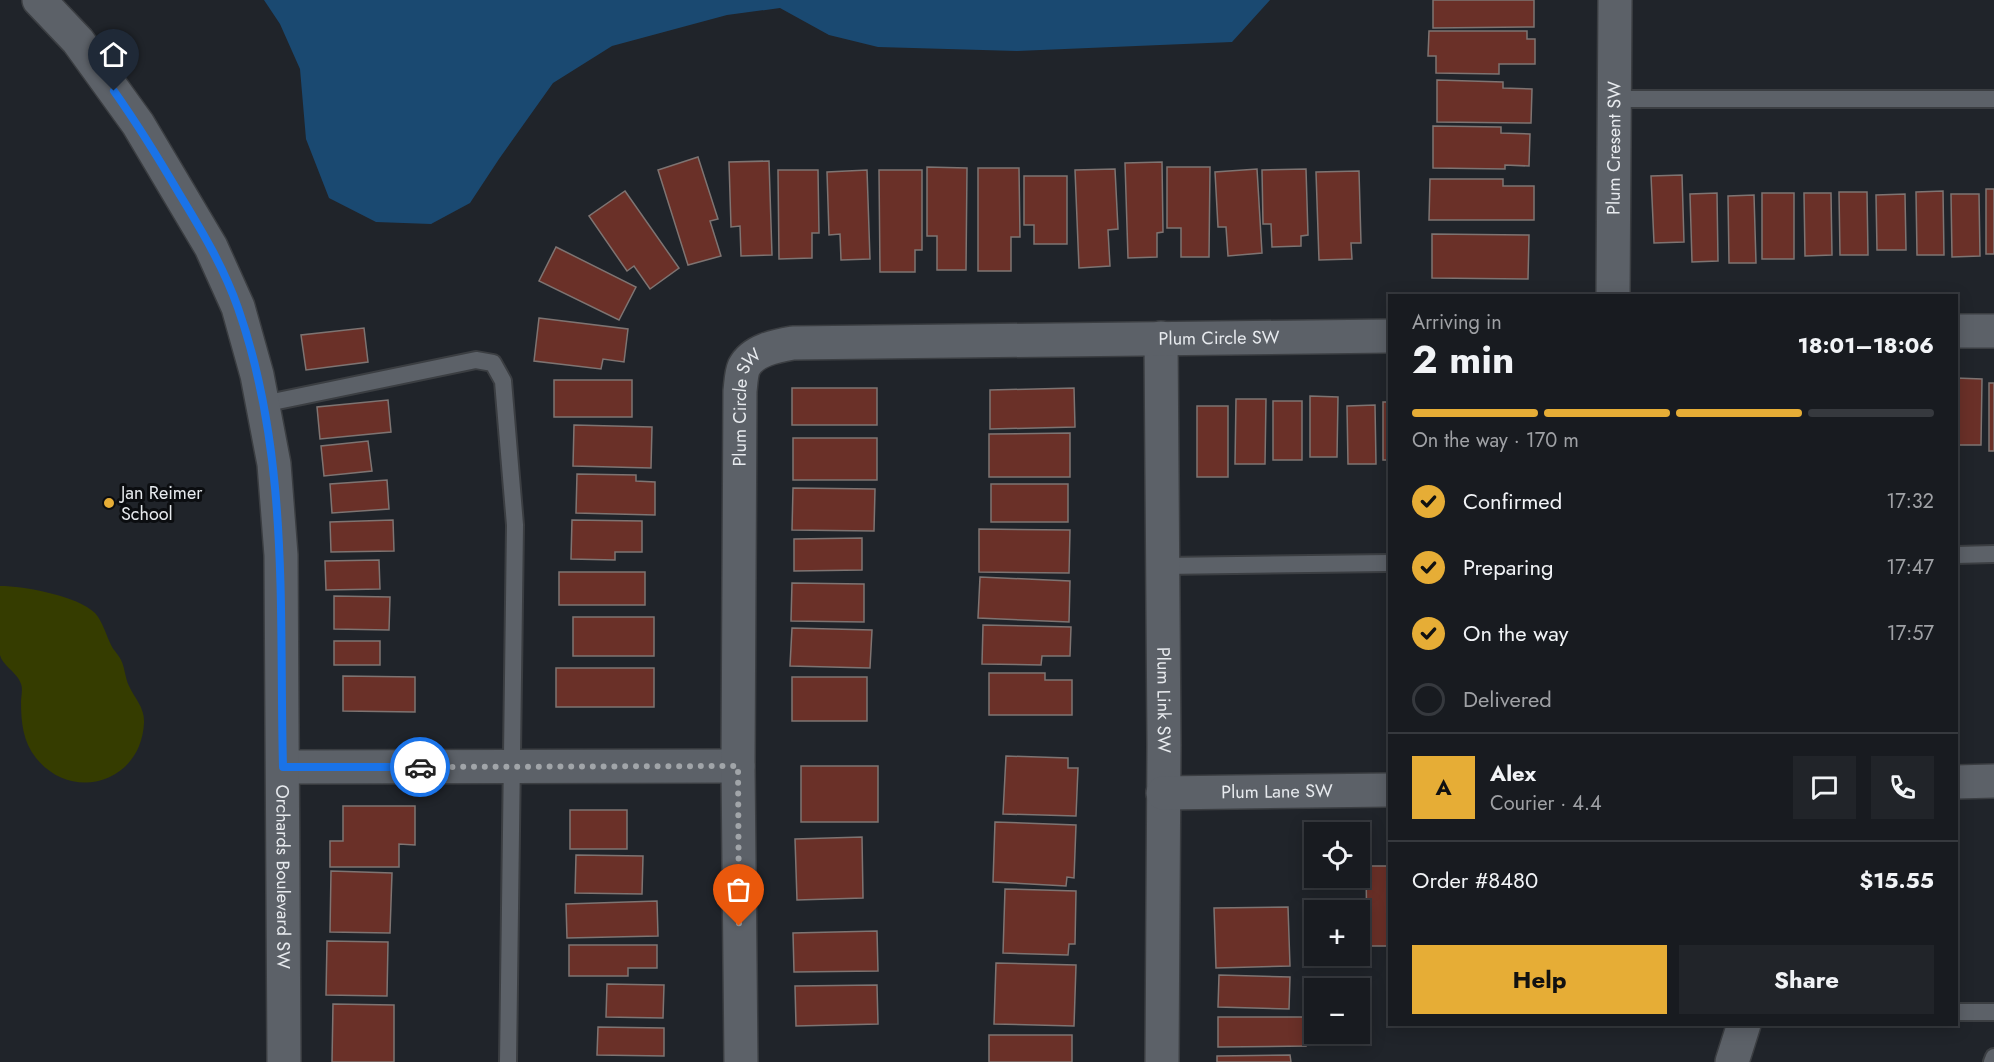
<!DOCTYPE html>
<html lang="en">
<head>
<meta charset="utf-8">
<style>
  body { margin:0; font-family:Jost,sans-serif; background:#212429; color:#f1f3f6; height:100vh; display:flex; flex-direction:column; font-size:22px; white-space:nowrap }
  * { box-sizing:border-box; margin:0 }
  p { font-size:20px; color:#9fa1a5 }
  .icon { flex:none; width:33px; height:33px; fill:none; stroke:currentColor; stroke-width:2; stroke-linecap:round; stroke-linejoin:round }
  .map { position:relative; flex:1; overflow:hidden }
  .panel { position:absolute; left:1388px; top:294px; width:570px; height:732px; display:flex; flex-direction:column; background:#181b20; border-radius:0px; box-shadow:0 3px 15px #0003,0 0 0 2px #36393e }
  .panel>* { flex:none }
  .buttons { position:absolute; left:1304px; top:822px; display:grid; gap:12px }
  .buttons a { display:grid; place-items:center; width:66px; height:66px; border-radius:0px; background:#181b20; box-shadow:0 3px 15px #0003,0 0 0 2px #36393e; font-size:30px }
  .pin { position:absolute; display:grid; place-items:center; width:51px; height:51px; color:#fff; margin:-62px -26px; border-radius:50% 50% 50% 0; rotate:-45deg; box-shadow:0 0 6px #0007 }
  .pin .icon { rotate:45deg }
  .courier { position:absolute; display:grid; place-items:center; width:60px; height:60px; margin:-30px; border:4px solid #1a73e8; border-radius:50%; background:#fff; color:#222; box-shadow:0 2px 8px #0007 }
  .head em { font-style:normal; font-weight:700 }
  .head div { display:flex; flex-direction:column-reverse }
  .head { display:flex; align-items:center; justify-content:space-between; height:102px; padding:0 24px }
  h1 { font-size:39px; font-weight:700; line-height:45px }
  .bar { display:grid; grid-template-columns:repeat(4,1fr); gap:9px 6px; align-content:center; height:72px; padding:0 24px }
  .bar i { height:8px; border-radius:4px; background:#36393e }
  .bar .active { background:#e6ad36 }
  .bar p { grid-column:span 4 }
  .line { display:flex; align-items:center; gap:15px; padding:0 24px; border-top:2px solid #36393e }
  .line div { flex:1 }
  .round { display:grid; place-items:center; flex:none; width:63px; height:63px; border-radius:0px; background:#212429 }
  ol { padding:0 24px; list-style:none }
  li { display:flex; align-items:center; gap:18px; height:66px }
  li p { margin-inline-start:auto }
  li .icon { padding:6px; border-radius:50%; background:#e6ad36; color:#111; stroke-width:4 }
  li:last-child { color:#9fa1a5 }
  li i { width:33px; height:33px; border:3px solid #36393e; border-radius:50% }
  .cta { display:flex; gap:12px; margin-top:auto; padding:12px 24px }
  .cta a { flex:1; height:69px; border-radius:0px; background:#e6ad36; color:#111; font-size:24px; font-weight:700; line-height:69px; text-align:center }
  .cta a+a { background:#212429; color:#f1f3f6 }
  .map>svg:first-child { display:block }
</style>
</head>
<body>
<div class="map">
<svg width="1994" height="1062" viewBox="0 0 1994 1062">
  <rect width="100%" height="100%" fill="#20242a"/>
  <!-- green -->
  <path fill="#353c00" d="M0 586C24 586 78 596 95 613 103 622 106 635 111 645 114 651 119 655 121 660 125 668 125 678 129 686 135 699 145 708 144 723 141 783 72 803 36 758 23 742 21 722 21 702 21 697 23 689 21 684 18 673 2 665 0 655 0 649 0 642 0 636 0 620 0 603 0 586Z"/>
  <!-- water -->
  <path fill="#1a4971" d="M264 0H1270L1232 42 1017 51 878 47 829 35 780 8 727 15 612 46 553 83 499 159 470 203 431 224 376 222 329 198 306 139 300 69 280 24Z"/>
  <!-- building -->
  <g fill="#6a3028" stroke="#7e7472" stroke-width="1.5">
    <path d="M1433 0H1534V27L1433 28Z"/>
    <path d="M1429 31H1527V39H1535V64H1499V74L1436 73V56H1428Z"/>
    <path d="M1437 80 1503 82V88L1532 89 1531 123 1437 122Z"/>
    <path d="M1433 126 1501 127V133L1530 134 1529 166 1505 165V169L1433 168Z"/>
    <path d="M698 157 718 219 710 221 721 256 688 265 658 170Z"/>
    <path d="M769 161 772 255 741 256 740 226 731 227 729 162Z"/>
    <path d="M1162 162 1163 232 1157 233V257L1128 258 1125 163Z"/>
    <path d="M927 167 967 168 966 270H937V236H927Z"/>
    <path d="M1167 167H1210L1209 257H1181V228H1167Z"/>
    <path d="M978 168H1019L1020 237H1011V271H978Z"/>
    <path d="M1115 169 1118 229 1108 230 1110 266 1079 268 1075 170Z"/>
    <path d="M1257 169 1262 253 1228 256 1226 227H1218L1215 172Z"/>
    <path d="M1306 169 1308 235 1301 236V246L1272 247 1271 224H1263L1262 170Z"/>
    <path d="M778 170H818L819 233H812V258L779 259Z"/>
    <path d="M867 170 870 259 841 260 840 234 829 235 827 172Z"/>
    <path d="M879 170H922V250H915V272H880Z"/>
    <path d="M1359 171 1361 243H1351L1352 259 1319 260 1316 172Z"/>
    <path d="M1682 175 1684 242 1654 243 1651 176Z"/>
    <path d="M1024 176H1067V244H1034V225H1024Z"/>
    <path d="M1430 179H1503V186H1534V220H1429Z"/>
    <rect x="1986" y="189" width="8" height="65"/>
    <path d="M625 191 679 268 650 289 634 266 627 271 589 216Z"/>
    <path d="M1943 191 1944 255H1917L1916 192Z"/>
    <path d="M1839 192H1867L1868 255H1840Z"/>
    <path d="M1717 193 1718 261 1692 262 1690 194Z"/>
    <rect x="1762" y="193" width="32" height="66"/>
    <path d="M1804 193H1831L1832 255 1805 256Z"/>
    <path d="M1905 194 1906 250H1877L1876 195Z"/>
    <path d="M1951 194H1979L1980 256 1952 257Z"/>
    <path d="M1754 195 1756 263H1729L1728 196Z"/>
    <path d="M1432 234 1529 235 1528 279 1432 278Z"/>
    <path d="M556 247 636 287 619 320 539 281Z"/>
    <path d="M539 318 628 329 624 362 603 359 601 369 534 361Z"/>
    <path d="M364 328 368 362 306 370 301 335Z"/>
    <path d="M1956 378 1982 379 1981 445H1956Z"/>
    <rect x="554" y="380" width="78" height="37"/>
    <rect x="1989" y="383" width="5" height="68"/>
    <rect x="792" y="388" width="85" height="37"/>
    <path d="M1074 388 1075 427 990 429V390Z"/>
    <path d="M1310 396 1338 397 1337 457H1310Z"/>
    <path d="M1236 399H1266L1265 464H1235Z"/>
    <path d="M388 400 391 432 320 439 317 407Z"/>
    <rect x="1273" y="401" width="29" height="59"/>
    <rect x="1383" y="402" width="6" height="58"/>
    <path d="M1375 405 1376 464H1348L1347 406Z"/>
    <rect x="1197" y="406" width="31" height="71"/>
    <path d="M574 425 652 427 651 468 573 466Z"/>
    <path d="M1070 433V477H989V434Z"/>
    <rect x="793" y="438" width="84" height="42"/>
    <path d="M368 441 372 471 324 476 321 446Z"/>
    <path d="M577 474 636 475V481L655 482V515L576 513Z"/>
    <path d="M387 480 389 509 332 513 330 484Z"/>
    <rect x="991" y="484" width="77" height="38"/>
    <path d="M793 488 875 489 874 531 792 530Z"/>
    <path d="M393 520 394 551 331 552 330 522Z"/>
    <path d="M572 520 642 521V552H615V560L571 559Z"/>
    <path d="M979 529 1070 530 1069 573 979 572Z"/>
    <path d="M862 538V570L794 571V539Z"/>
    <path d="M379 560 380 589 326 590 325 561Z"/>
    <rect x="559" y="572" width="86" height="33"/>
    <path d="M980 577 1070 581 1069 622 978 618Z"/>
    <path d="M792 583 864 584V622L791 621Z"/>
    <path d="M334 596 390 597 389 630 334 629Z"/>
    <rect x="573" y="617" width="81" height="39"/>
    <path d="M983 625 1071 627 1070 656H1042L1041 665 982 664Z"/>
    <path d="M792 628 872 630 870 668 790 666Z"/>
    <rect x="334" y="641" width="46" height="24"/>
    <rect x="556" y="668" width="98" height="39"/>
    <path d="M989 673H1045V680H1072V715H989Z"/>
    <path d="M343 676 415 677V712L343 711Z"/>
    <rect x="792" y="677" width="75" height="44"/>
    <path d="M1006 756 1068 758V768H1078L1076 816 1003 814Z"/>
    <rect x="801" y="766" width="77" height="56"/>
    <path d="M343 806H415V845L399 844V867H330V841H343Z"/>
    <rect x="570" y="810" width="57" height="39"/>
    <path d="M995 822 1076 825 1074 878 1067 877 1066 886 993 882Z"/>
    <path d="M862 837 863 898 797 900 795 839Z"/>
    <path d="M576 855 643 856 642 894 575 893Z"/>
    <path d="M1366 866H1389V946H1367Z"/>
    <path d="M331 871 392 873 390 933 330 932Z"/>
    <path d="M1005 889 1076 891 1075 944H1069L1068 955 1003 953Z"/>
    <path d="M657 901 658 936 567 938 566 904Z"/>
    <path d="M1288 907 1290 966 1216 968 1214 908Z"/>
    <path d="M877 931 878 971 794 972 793 933Z"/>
    <path d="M327 941 388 942 387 996 326 995Z"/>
    <path d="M569 945H657V968H628V976H569Z"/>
    <path d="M996 963 1076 965 1074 1026 994 1024Z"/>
    <path d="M1219 975 1290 977 1289 1009 1218 1007Z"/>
    <path d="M607 984 664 985 663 1018 606 1017Z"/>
    <path d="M877 985 878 1024 796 1026 795 986Z"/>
    <path d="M333 1004 394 1005V1062H332Z"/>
    <path d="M1218 1017H1306V1046L1218 1047Z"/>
    <path d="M598 1027 664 1028V1056L597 1055Z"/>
    <rect x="989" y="1035" width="83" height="27"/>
    <path d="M1290 1055 1291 1062H1217V1056Z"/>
  </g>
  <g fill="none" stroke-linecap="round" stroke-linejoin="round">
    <defs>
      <g id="service">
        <path d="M1615 99H1994"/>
        <path d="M263 404 476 360 493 363 503 381 515 525 508 1062"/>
        <path d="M1956 555 1994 554"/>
        <path d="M1163 566 1389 563"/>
        <path d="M1956 1012H1994"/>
        <path d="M1992 1062 1994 1057"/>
      </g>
      <g id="minor">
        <path id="s1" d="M1613 296 1615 0"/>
        <path d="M1956 331H1994"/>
        <path id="s2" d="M1161 338 1164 745 1162 1062"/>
        <path d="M283 767 738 766"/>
        <path d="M1956 782 1994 781"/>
        <path id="s3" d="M1163 793 1389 790"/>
        <path id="s4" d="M741 1062 738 766 740 391C741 383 741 374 744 367 753 350 776 346 793 343L1389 336"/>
        <path d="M1732 1062 1744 1024"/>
      </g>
      <g id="tertiary">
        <path id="s5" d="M39 0 78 41 138 124 211 247 238 307 257 375 274 464 281 555 284 1062"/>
      </g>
    </defs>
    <!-- service casing -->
    <use href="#service" stroke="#3b3e42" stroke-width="20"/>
    <!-- minor casing -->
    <use href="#minor" stroke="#3b3e42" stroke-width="36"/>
    <!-- tertiary casing -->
    <use href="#tertiary" stroke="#3b3e42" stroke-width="36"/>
    <!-- service -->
    <use href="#service" stroke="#5c6168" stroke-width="16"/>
    <!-- minor -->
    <use href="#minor" stroke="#5c6168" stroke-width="33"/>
    <!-- tertiary -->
    <use href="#tertiary" stroke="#5c6168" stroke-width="33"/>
  </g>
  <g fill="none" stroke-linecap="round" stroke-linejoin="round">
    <!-- done -->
    <path stroke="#a1a5a9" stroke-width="6" stroke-dasharray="0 10.8" d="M420 767 738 766 739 926"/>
    <!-- route -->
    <path stroke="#1a73e8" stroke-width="8" d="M114 91C138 125 159 159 180 195 202 231 224 268 238 308 290 456 279 613 283 767H420"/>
  </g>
  <!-- markers -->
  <circle fill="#e6ad36" stroke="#0b0d10" stroke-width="2" cx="109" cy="503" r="6"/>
  <g text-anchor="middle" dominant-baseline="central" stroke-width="6" stroke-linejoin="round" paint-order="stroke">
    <!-- street labels -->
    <g font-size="18" fill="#e7eaee" stroke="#0b0d10">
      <text stroke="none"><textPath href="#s1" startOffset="148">Plum Cresent SW</textPath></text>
      <text stroke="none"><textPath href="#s4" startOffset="1178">Plum Circle SW</textPath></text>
      <text stroke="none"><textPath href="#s4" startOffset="656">Plum Circle SW</textPath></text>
      <text stroke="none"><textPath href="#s2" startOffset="362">Plum Link SW</textPath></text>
      <text stroke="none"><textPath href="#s3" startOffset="114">Plum Lane SW</textPath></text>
      <text stroke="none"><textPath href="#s5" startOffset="942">Orchards Boulevard SW</textPath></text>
    </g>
    <!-- poi labels -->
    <g font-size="18" fill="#e7eaee" stroke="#0b0d10" text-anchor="start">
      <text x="121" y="493">Jan Reimer<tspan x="121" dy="21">School</tspan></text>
    </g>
  </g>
</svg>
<div class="buttons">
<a><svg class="icon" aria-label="locate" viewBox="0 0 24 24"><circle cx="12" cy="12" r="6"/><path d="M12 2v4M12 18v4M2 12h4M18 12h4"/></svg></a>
<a>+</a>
<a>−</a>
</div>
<div class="pin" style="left:739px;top:926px;background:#ea580c"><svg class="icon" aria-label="bag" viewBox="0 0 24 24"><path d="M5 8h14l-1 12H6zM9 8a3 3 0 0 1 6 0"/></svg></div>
<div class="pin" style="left:114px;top:91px;background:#1f2937"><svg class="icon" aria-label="home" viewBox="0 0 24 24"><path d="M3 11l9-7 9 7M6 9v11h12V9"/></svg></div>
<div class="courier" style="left:420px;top:767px"><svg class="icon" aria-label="car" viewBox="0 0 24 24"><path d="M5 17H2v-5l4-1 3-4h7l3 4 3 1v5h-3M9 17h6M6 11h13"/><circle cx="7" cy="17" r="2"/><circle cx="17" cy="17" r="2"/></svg></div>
<section class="panel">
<div class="head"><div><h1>2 min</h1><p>Arriving in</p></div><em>18:01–18:06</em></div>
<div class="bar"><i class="active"></i><i class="active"></i><i class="active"></i><i></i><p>On the way · 170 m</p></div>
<ol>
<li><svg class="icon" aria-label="check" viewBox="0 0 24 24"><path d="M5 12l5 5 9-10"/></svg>Confirmed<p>17:32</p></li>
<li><svg class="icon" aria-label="check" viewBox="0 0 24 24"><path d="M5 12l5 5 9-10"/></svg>Preparing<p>17:47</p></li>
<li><svg class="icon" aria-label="check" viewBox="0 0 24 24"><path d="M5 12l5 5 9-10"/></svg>On the way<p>17:57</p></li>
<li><i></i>Delivered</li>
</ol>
<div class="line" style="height:108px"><b class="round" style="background:#e6ad36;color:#111">A</b><div><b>Alex</b><p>Courier · 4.4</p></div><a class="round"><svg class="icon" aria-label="chat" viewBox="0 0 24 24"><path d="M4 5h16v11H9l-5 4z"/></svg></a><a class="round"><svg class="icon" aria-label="phone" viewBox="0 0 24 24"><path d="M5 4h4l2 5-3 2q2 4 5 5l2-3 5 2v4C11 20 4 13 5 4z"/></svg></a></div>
<div class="line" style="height:78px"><div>Order #8480</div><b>$15.55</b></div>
<div class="cta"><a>Help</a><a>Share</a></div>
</section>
</div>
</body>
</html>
